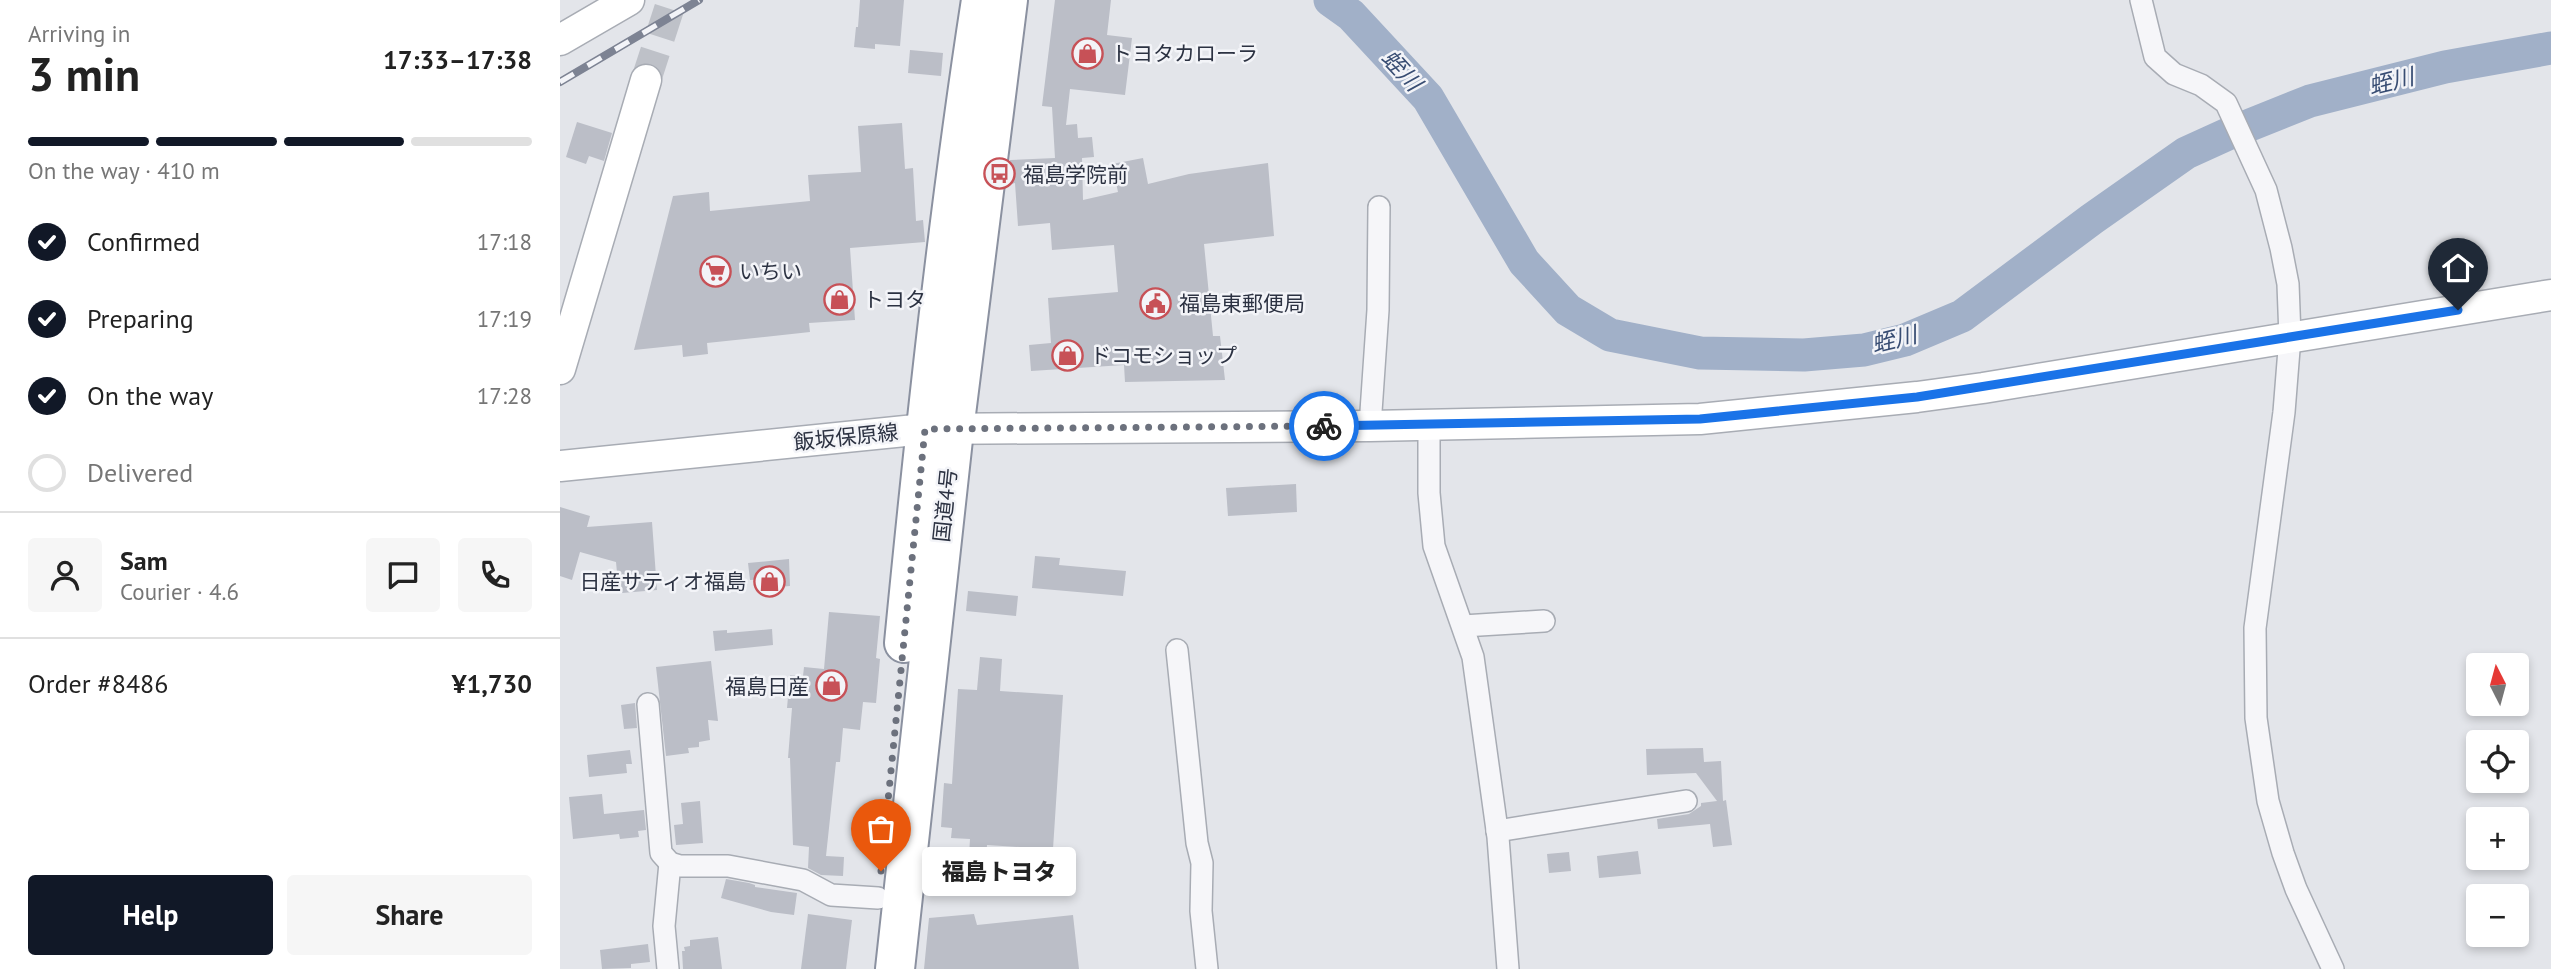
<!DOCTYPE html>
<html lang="en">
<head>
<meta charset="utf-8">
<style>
  body { margin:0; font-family:"PT Sans","Noto Sans JP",sans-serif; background:#f6f6f6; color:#222; height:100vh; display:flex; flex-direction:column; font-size:26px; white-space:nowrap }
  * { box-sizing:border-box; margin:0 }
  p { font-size:23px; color:#767676 }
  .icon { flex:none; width:38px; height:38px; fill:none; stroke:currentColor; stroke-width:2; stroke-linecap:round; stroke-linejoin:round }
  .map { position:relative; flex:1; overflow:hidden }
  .details { display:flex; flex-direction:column; background:#fff; width:560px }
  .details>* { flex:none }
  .needle { width:46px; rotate:354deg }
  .fabs { position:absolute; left:1906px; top:653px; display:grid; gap:14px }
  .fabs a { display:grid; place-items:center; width:63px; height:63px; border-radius:7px; background:#fff; box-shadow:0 4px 10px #0003; font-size:35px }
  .pin { position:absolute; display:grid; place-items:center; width:60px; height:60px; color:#fff; margin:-72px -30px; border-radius:50% 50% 50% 0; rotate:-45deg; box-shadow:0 0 7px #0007 }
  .pin .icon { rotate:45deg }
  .courier { position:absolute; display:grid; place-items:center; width:70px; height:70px; margin:-35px; border:5px solid #1a73e8; border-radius:50%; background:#fff; color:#222; box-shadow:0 2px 9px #0007 }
  .bubble { position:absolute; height:49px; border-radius:7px; background:#fff; box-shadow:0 4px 10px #0003; font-size:23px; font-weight:800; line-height:49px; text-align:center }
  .summary em { font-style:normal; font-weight:800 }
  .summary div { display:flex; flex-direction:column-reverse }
  .summary { display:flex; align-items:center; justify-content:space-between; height:119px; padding:0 28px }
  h1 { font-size:46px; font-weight:800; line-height:52px }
  .bar { display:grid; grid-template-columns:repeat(4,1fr); gap:10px 7px; align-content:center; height:84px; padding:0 28px }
  .bar i { height:9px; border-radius:5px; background:#e0e0e0 }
  .bar .current { background:#111827 }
  .bar p { grid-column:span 4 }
  .line { display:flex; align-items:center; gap:18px; padding:0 28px; border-top:2px solid #e0e0e0 }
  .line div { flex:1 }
  .round { display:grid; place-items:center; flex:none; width:74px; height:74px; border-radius:7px; background:#f6f6f6 }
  ol { padding:0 28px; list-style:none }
  li { display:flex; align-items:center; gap:21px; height:77px }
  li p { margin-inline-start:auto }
  li .icon { padding:7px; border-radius:50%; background:#111827; color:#fff; stroke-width:4 }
  li:last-child { color:#767676 }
  li i { width:38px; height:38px; border:4px solid #e0e0e0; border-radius:50% }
  .action { display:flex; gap:14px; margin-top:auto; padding:14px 28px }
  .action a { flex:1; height:80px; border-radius:7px; background:#111827; color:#fff; font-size:28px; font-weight:800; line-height:80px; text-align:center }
  .action a+a { background:#f6f6f6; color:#222 }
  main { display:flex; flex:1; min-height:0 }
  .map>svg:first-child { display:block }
</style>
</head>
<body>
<main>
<section class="details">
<div class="summary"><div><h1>3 min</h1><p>Arriving in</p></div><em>17:33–17:38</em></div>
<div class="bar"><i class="current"></i><i class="current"></i><i class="current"></i><i></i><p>On the way · 410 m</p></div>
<ol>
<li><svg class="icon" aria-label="check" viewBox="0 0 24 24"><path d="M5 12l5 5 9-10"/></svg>Confirmed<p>17:18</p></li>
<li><svg class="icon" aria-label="check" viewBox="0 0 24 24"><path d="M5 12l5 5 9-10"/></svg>Preparing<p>17:19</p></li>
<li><svg class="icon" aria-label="check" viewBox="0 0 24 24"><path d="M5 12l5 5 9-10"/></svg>On the way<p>17:28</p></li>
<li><i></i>Delivered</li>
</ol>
<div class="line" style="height:126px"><a class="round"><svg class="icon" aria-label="person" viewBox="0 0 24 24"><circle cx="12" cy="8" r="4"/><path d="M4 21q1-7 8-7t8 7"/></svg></a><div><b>Sam</b><p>Courier · 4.6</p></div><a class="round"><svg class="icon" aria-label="chat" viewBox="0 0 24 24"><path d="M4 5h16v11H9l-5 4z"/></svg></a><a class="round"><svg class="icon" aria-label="phone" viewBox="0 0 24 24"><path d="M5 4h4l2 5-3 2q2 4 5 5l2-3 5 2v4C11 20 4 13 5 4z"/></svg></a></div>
<div class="line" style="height:91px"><div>Order #8486</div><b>¥1,730</b></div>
<div class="action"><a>Help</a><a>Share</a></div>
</section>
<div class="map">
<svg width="1991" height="969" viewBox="0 0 1991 969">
  <rect width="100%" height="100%" fill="#e3e5ea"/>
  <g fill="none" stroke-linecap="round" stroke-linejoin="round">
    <!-- river -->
    <path stroke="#a1b0c8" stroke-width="33" d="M770 0 791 15 868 98 964 262 1008 310 1050 335 1140 353 1244 355 1304 350 1345 340 1402 316 1532 219 1626 153 1670 133 1750 101 1885 67 1991 48"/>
  </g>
  <!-- building -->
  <g fill="#bbbec7">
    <path d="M300 0H344L340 46 315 44V49L294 47 296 27H298Z"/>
    <path d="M495 0H551L547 35 572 38 565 95 510 89 506 125 517 124 518 138 532 137 534 157 522 158 523 200 558 192 552 164 583 158 588 184 629 174 708 163 714 236 644 244 653 336H660L665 380 565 382 564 365 471 371 469 345 491 343 488 298 558 292 554 245 492 250 490 223 458 226 455 183 451 184 450 160 495 158 492 107 482 106Z"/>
    <path d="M350 50 383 53 381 76 348 73Z"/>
    <path d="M17 122 52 133 44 161 29 156 26 164 6 157Z"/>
    <path d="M342 123 345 169 353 168 356 221 363 220 365 242 290 248 295 320 249 323 250 332 147 343 148 354 123 357 122 345 74 350 113 196 149 192 150 211 250 201 248 175 301 172 298 126Z"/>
    <path d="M736 484 737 512 668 516 666 488Z"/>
    <path d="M0 507 30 516 27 527 92 522 97 590 62 593 61 583H58L56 562 20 552 12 580 0 576Z"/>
    <path d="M475 556 500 558 499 565 566 571 563 596 472 588Z"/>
    <path d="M229 559 230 586 209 588 208 579 190 580 188 563Z"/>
    <path d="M408 591 458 596 456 616 406 611Z"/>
    <path d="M269 612 320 616 316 658 320 659 316 703 303 702 300 730 283 728 280 762H276L266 856 284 857 283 876 261 875 248 868 249 847 233 845 230 758H228L232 708H227L230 675 243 676 244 667 264 669Z"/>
    <path d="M212 629 213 645 155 651 153 631 167 630V633Z"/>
    <path d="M420 657 442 659 440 691 503 695 493 849 427 845 424 890 407 889 410 839 391 838 392 828 381 827 384 783 392 784 398 689 417 690Z"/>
    <path d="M151 661 158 721 148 720 150 740 139 742V747L128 748 129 753 106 756 96 667Z"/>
    <path d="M75 703 77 728 64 729 61 705Z"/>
    <path d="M1143 748 1144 762 1161 761 1163 801 1166 800 1172 845 1153 847 1150 824 1098 829 1097 819 1129 814 1141 806V803L1157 801 1136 773 1087 775 1086 749Z"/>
    <path d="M70 750 72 764H66L67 773 29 777 27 755Z"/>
    <path d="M42 794 44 814 84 810 86 830 78 831 79 837 60 839 59 834 13 839 9 797Z"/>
    <path d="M140 801 143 843 116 845 114 825 123 824 121 803Z"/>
    <path d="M1078 851 1081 874 1039 878 1037 856Z"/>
    <path d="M1009 852 1011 871 989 873 987 854Z"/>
    <path d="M166 879 189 883 195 885V887L237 893 234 915 211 912 161 898Z"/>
    <path d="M248 914 292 920 286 969H241Z"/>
    <path d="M414 914 417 925 513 915 519 969H364L369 918Z"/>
    <path d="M158 937 162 969H123L122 951H125L124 947 130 946V940Z"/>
    <path d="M88 944 90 962 71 964V968L42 969 40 950Z"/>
  </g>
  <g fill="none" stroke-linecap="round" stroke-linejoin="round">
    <!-- secondary-tunnel -->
    <path stroke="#bec1c8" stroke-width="30" stroke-dasharray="30 15" stroke-linecap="butt" d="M86 80 112 0"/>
    <defs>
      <g id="street">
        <path d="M1581 0 1595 57 1614 74 1641 85 1666 103 1706 190 1721 248 1728 284 1730 337 1724 412 1695 628 1696 718 1708 801 1723 853 1736 889 1773 969"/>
        <path d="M869 425V493L874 546 913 657 938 837 948 969"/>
        <path d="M810 426 818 310 819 207"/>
        <path d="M903 626 984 621"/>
        <path d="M617 650 637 843 642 863 641 911 647 969"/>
        <path d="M88 704 101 853 110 863 120 866H168L243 880 271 895 318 898"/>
        <path d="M937 831 1126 801"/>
        <path d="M108 969 104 926 110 863"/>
      </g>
      <g id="secondary">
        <path d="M0 40 69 0"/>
        <path d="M0 369 86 80"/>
        <path d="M0 466 365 429 810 426 1140 419 1357 397 1423 388 1991 295"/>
      </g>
      <g id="highway">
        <path d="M344 643C365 428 388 214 421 0"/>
        <path d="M335 969 394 430 448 0"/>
      </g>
    </defs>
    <!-- street casing -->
    <use href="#street" stroke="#a8acb4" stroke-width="24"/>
    <!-- secondary casing -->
    <use href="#secondary" stroke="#a8acb4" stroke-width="33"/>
    <!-- highway casing -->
    <use href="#highway" stroke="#8b91a0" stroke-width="42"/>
    <!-- street -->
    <use href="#street" stroke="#f6f6f9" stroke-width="21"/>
    <!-- secondary -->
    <use href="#secondary" stroke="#fff" stroke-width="30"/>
    <!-- highway -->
    <use href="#highway" stroke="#fff" stroke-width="38"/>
    <defs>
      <path id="rail" d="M0 82 139 0"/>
    </defs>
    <!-- rail casing -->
    <use href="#rail" stroke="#7d8393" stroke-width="8"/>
    <!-- rail -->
    <use href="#rail" stroke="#f3f4f8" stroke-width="5" stroke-dasharray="16" stroke-linecap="butt"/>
  </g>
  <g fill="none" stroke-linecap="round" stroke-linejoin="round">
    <!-- done -->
    <path stroke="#6c717d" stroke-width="7" stroke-dasharray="0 12.6" d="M321 871 365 429 764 426"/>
    <!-- route -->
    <path stroke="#1a73e8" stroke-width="9" d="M764 426 1140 419 1357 397 1898 310"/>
  </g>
  <!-- icons -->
  <defs>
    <symbol id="shop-ring" viewBox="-11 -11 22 22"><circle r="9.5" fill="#f3f4f8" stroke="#c75157" stroke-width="1.5"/><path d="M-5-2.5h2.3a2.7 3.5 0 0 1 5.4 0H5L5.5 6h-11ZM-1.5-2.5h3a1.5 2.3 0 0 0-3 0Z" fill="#c75157"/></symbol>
    <symbol id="bus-ring" viewBox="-11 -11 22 22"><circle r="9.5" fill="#f3f4f8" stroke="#c75157" stroke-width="1.5"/><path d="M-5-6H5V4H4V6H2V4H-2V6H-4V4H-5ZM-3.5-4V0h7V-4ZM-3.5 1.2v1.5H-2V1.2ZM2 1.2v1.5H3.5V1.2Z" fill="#c75157"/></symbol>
    <symbol id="supermarket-ring" viewBox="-11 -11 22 22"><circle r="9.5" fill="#f3f4f8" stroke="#c75157" stroke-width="1.5"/><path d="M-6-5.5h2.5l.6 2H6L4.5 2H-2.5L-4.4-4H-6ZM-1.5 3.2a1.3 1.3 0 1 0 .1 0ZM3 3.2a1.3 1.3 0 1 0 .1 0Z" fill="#c75157"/></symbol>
    <symbol id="civic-ring" viewBox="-11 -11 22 22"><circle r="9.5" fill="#f3f4f8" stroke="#c75157" stroke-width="1.5"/><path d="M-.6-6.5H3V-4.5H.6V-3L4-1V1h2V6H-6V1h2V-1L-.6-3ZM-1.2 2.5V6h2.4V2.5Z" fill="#c75157"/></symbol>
  </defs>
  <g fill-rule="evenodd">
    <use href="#shop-ring" x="510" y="36" width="35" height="35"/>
    <use href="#bus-ring" x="422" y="156" width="35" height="35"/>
    <use href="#supermarket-ring" x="138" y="254" width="35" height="35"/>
    <use href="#shop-ring" x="262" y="282" width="35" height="35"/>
    <use href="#civic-ring" x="578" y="286" width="35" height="35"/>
    <use href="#shop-ring" x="490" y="338" width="35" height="35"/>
    <use href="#shop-ring" x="192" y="564" width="35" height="35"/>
    <use href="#shop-ring" x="254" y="668" width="35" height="35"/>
  </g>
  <g text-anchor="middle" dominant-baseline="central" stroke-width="5" stroke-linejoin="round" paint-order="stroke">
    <!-- poi labels -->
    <g font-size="21" fill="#2c3242" stroke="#f3f4f8" text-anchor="start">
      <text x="551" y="53">トヨタカローラ</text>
      <text x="463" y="174">福島学院前</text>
      <text x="179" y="271">いちい</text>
      <text x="303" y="299">トヨタ</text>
      <text x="619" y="303">福島東郵便局</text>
      <text x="530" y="355">ドコモショップ</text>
      <text x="186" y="581" text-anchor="end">日産サティオ福島</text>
      <text x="249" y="686" text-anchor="end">福島日産</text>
    </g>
    <!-- street labels -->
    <g font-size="21" fill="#2c3242" stroke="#f3f4f8">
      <text transform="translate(286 437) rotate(-6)">飯坂保原線</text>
      <text transform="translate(385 505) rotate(-84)">国道4号</text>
    </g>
    <!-- water labels -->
    <g font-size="23" font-style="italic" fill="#384d73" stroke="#f3f4f8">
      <text transform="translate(842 70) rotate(47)">蛭川</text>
      <text transform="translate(1831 81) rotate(-14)">蛭川</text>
      <text transform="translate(1334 339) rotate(-14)">蛭川</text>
    </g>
  </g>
</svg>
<div class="fabs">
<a><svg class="needle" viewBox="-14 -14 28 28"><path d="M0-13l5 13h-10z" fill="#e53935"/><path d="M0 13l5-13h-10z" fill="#767676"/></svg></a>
<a><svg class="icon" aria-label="locate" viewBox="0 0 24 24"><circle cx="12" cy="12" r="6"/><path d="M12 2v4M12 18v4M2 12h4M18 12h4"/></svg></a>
<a>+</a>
<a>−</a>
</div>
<div class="pin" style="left:321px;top:871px;background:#ea580c"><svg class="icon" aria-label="bag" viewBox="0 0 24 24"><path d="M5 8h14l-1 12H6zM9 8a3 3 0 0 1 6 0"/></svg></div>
<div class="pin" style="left:1898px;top:310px;background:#1f2937"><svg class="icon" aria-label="home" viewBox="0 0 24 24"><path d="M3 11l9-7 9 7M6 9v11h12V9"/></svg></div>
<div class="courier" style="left:764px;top:426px"><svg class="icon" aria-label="bike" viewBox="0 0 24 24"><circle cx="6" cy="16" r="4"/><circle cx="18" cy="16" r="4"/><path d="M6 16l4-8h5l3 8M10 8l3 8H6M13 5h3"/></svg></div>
<div class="bubble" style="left:362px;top:847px;width:154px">福島トヨタ</div>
</div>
</main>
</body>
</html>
